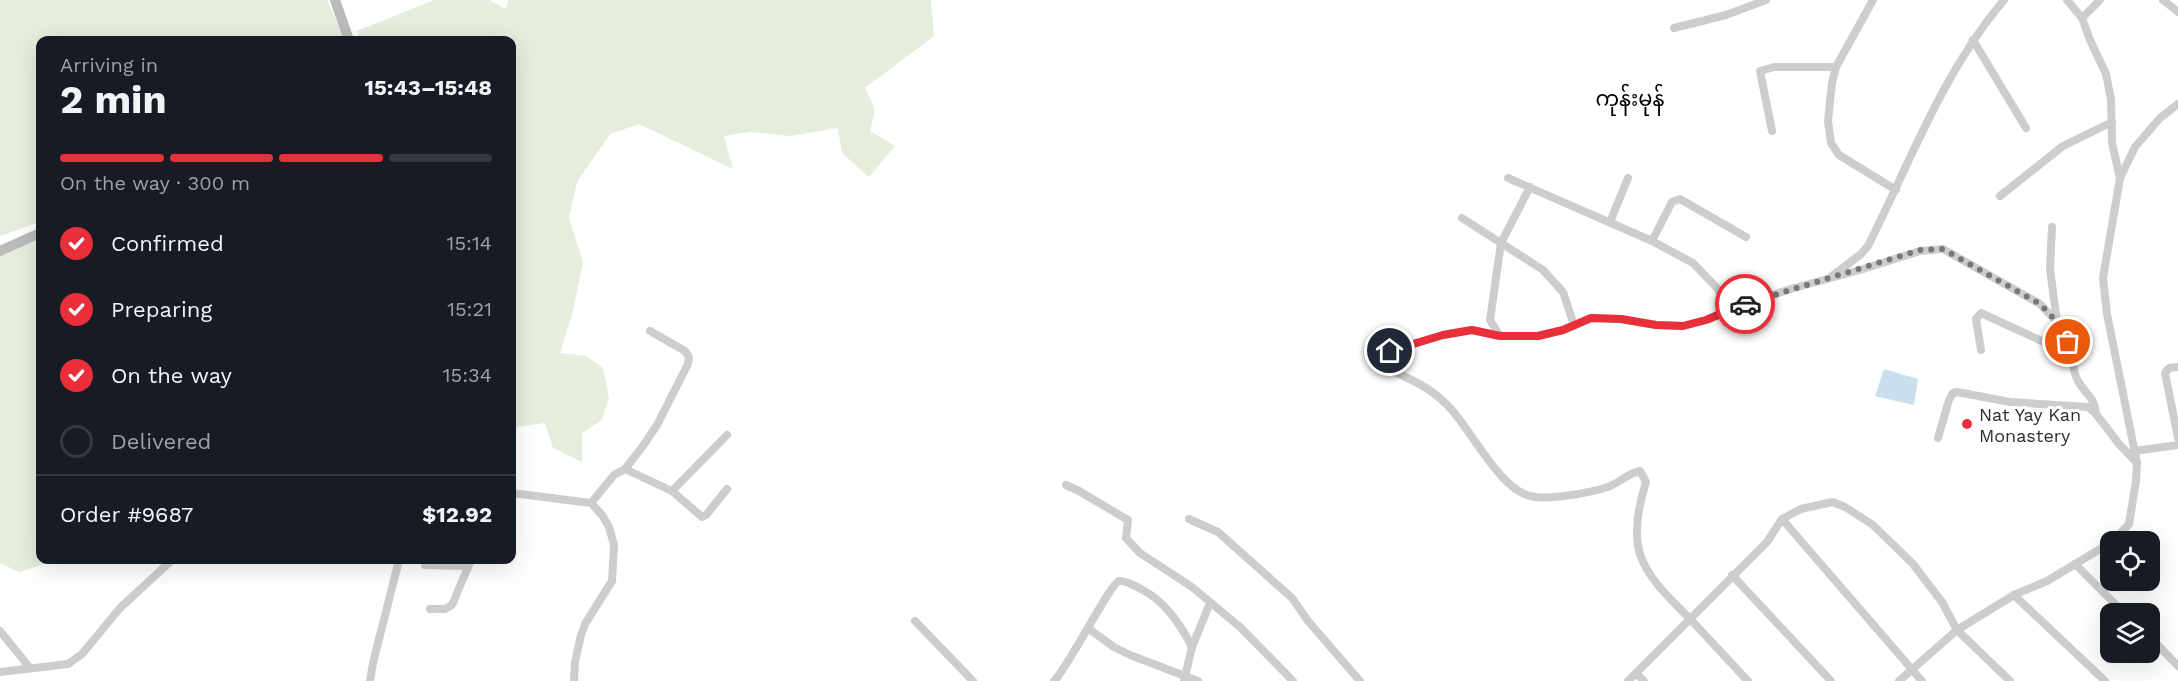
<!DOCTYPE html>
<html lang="en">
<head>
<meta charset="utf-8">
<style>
  body { margin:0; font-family:"Work Sans","Noto Sans Myanmar",sans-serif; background:#242831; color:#f1f3f6; height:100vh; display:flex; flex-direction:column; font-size:22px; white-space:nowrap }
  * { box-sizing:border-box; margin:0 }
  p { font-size:20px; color:#9ea1a6 }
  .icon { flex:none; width:33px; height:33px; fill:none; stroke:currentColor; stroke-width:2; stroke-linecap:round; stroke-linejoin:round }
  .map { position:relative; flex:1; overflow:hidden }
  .sheet { position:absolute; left:36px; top:36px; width:480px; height:528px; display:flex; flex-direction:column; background:#171b24; border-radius:12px; box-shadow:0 6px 24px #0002 }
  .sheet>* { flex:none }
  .fabs { position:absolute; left:2100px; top:531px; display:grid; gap:12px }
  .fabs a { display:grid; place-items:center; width:60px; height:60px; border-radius:12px; background:#171b24; box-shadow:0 6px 24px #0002; font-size:30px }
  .pin { position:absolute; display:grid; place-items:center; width:51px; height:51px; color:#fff; margin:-26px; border:3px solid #fff; border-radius:50%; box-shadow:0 2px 6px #0007 }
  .courier { position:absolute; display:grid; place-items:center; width:60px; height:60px; margin:-30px; border:4px solid #e92f3a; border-radius:50%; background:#fff; color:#222; box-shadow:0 2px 8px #0007 }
  .headline em { font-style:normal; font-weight:700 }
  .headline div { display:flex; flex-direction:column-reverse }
  .headline { display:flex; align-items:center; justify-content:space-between; height:102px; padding:0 24px }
  h1 { font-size:39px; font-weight:700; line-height:45px }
  .bar { display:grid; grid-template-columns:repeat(4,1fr); gap:9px 6px; align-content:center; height:72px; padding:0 24px }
  .bar i { height:8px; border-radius:4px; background:#363941 }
  .bar .selected { background:#e92f3a }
  .bar p { grid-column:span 4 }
  .line { display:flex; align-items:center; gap:15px; padding:0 24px; border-top:2px solid #363941 }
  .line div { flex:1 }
  ol { padding:0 24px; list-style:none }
  li { display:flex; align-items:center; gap:18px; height:66px }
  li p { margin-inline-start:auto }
  li .icon { padding:6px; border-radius:50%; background:#e92f3a; color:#fff; stroke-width:4 }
  li:last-child { color:#9ea1a6 }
  li i { width:33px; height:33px; border:3px solid #363941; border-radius:50% }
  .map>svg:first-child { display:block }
</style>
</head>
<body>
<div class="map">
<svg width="2178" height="681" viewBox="0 0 2178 681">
  <rect width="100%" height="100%" fill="#fff"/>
  <!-- green -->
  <g fill="#e5eddd">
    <path d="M0 0H327L345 40H40V222L0 236Z"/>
    <path d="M434 0H489L506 9 508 0H931L934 36 865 88 875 110 870 131 895 146 869 177 842 153 838 128 790 136 750 132 724 136 733 169 639 124 610 134 577 182 569 218 583 262 573 311 560 353 586 356 603 368 609 398 602 420 582 433V462L553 448 545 423 515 427 512 422V40H360L357 31Z"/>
    <path d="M40 239V560H57L19 572 0 563V255Z"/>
  </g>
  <!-- water -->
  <path fill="#c9dfed" d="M1884 369 1918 379 1914 405 1875 396Z"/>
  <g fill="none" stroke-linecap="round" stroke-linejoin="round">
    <!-- street -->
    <g stroke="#cdcdcd" stroke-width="8">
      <path d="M1873 0 1836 67 1832 83 1828 121 1831 143 1839 155 1896 190"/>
      <path d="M2067 0 2082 18 2090 40 2106 74 2111 99 2112 143 2120 178"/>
      <path d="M2163 0 2178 12"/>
      <path d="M2082 18 2100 0"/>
      <path d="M1674 28 1726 15 1766 0"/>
      <path d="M1973 40 2026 128"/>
      <path d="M1772 131 1760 71 1774 67H1836"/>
      <path d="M1508 178 1652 241 1693 263 1717 288 1731 309"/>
      <path d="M2000 196 2063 146 2112 122"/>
      <path d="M1462 218 1543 270 1563 292 1574 325"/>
      <path d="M1610 222 1628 178"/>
      <path d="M2052 227 2050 269 2057 322"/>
      <path d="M1652 241 1672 202 1680 199 1746 237"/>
      <path d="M1832 276 1861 254 1868 246C1910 162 1943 72 2004 0"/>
      <path d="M1500 336 1490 320 1501 243 1530 187"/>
      <path d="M1981 350 1976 319 1981 313 2059 349 2072 358C2073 365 2074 375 2078 381 2086 396 2094 395 2096 414"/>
      <path d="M1390 351 1443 335 1471 330 1500 336H1538L1563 330 1591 318 1621 319 1656 325 1683 326 1706 320 1731 309 1794 288 1860 270 1920 251 1943 249 2040 304 2058 323 2068 342 2072 358"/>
      <path d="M2178 367 2169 368 2165 373 2178 438"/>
      <path d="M1395 372C1417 382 1435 391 1451 409 1473 433 1502 494 1535 497 1555 499 1589 493 1608 487 1619 483 1628 473 1640 471L1646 482C1639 504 1633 531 1640 554 1649 581 1672 600 1691 620 1710 640 1729 661 1748 681"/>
      <path d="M1938 438 1949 400 1953 393 1957 392 2010 402 2088 407 2096 414 2119 444 2136 462"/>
      <path d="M2134 451 2178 445"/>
      <path d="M625 469 672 491 702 517 706 515 727 489"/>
      <path d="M1066 485 1079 491 1128 520 1126 538 1140 553 1192 587 1240 627 1293 681"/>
      <path d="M672 491 727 435"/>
      <path d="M512 493 591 503 602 515 609 527 614 545 612 581 585 624 581 635 575 662 574 681"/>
      <path d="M591 503 614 475 625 469 643 446 657 425 688 364 689 357 685 351 650 331"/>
      <path d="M1189 519 1218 532 1292 598 1308 621 1360 681"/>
      <path d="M1782 519 1922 681"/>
      <path d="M2112 542 2129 524 2136 481 2137 463 2107 314 2103 278 2120 178 2135 147 2160 118 2178 104"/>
      <path d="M2075 564 2125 614"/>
      <path d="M425 565 468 566"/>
      <path d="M1732 575 1831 681"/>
      <path d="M2014 595 2105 681"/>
      <path d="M430 609H445L452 605 471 560"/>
      <path d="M915 621 973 681"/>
      <path d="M1089 629 1114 647 1130 655 1198 681"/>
      <path d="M0 631 30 668"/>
      <path d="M2150 637 2178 666"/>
      <path d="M0 672 68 664 82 654 120 608 172 560"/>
      <path d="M1636 673 1644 681"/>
      <path d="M370 681 373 663 399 560"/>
      <path d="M1054 681C1069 666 1110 584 1119 581 1126 580 1135 586 1141 589 1165 601 1180 624 1192 647"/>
      <path d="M1184 681 1192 647 1210 603"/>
      <path d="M1628 681 1767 542 1782 519 1801 509 1833 502 1845 507 1873 525 1913 564 1942 602 1957 630 2010 681"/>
      <path d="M1899 681 1957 630 2014 595 2047 581 2110 543"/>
    </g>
    <!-- secondary -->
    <g stroke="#bababa" stroke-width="10">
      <path d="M335 0 349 40"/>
      <path d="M0 251 40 233"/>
    </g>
  </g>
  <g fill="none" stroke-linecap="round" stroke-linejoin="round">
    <!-- done -->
    <path stroke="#787878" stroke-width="6" stroke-dasharray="0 10.8" d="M1745 304 1920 250 1943 249 2040 304 2058 323 2068 342"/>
    <!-- route -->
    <path stroke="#e92f3a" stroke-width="8" d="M1390 351 1443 335 1472 330 1500 336H1538L1563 330 1591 318 1621 319 1656 325 1683 326 1706 320 1745 304"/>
  </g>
  <!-- markers -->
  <circle fill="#e92f3a" stroke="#fff" stroke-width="2" cx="1967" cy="424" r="6"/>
  <g text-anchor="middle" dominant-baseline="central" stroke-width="6" stroke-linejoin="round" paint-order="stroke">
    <!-- poi labels -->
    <g font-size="18" fill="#303030" stroke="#fff" text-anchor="start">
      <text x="1979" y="414">Nat Yay Kan<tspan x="1979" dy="21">Monastery</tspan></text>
    </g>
    <!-- quarter labels -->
    <g font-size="21" fill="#000" stroke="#fff">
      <text x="1630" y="98">ကုန်းမုန်</text>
    </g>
  </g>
</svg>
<div class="fabs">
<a><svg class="icon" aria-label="locate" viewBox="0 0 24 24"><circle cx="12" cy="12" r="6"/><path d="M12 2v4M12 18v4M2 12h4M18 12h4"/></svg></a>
<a><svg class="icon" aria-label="layers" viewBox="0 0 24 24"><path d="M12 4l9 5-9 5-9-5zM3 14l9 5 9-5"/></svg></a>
</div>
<div class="pin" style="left:2068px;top:342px;background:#ea580c"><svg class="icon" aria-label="bag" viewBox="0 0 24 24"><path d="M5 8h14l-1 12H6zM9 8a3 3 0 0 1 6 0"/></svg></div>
<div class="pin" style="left:1390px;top:351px;background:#1f2937"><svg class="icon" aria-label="home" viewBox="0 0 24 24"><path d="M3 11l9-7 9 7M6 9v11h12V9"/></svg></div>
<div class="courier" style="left:1745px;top:304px"><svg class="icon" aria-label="car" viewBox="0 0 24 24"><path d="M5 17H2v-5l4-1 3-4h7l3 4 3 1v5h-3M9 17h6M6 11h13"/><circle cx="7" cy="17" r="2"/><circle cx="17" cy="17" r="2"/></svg></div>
<section class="sheet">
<div class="headline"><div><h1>2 min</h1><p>Arriving in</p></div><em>15:43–15:48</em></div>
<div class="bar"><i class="selected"></i><i class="selected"></i><i class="selected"></i><i></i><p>On the way · 300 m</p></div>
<ol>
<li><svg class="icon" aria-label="check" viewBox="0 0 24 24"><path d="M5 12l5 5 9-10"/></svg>Confirmed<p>15:14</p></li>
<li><svg class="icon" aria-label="check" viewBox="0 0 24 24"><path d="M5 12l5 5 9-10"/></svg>Preparing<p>15:21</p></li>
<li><svg class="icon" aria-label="check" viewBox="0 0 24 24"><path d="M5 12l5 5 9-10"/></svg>On the way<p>15:34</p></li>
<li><i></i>Delivered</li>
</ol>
<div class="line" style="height:78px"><div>Order #9687</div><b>$12.92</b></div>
</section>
</div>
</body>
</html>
